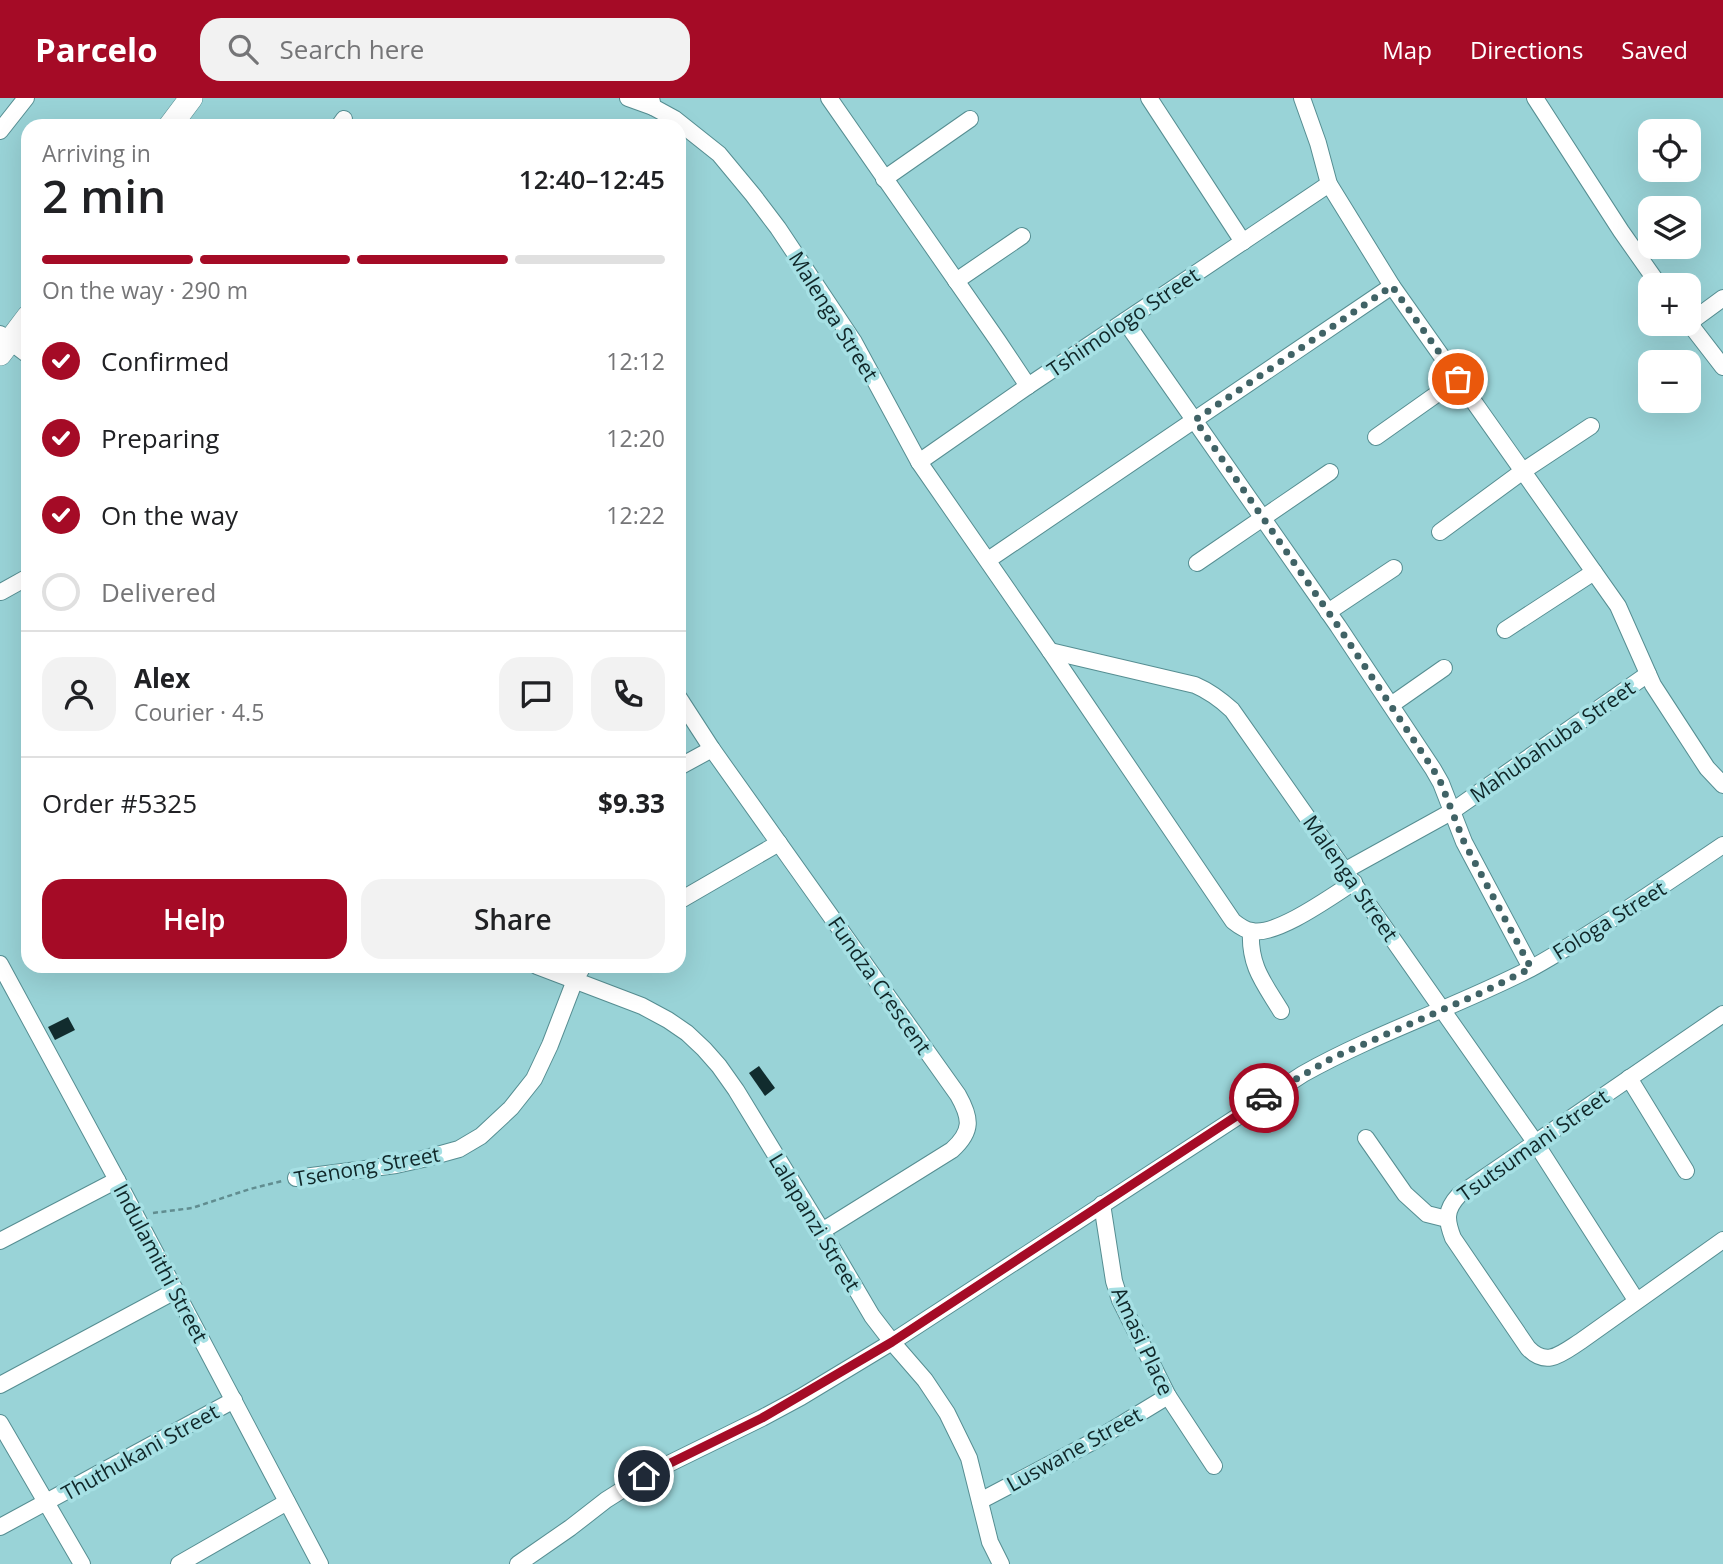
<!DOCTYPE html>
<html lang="en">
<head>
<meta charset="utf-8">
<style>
  body { margin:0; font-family:"Open Sans",sans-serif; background:#f2f2f2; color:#202124; height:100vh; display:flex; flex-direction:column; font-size:26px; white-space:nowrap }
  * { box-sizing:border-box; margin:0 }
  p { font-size:23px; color:#757577 }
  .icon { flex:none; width:38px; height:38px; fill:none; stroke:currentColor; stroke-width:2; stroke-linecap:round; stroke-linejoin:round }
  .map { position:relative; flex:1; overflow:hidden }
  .panel { position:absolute; left:21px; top:21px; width:665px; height:854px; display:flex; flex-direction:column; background:#fff; border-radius:21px; box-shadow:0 7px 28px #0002 }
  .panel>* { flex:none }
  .tools { position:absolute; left:1638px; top:21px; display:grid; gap:14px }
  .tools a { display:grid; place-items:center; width:63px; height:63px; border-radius:14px; background:#fff; box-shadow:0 7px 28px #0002; font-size:35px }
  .pin { position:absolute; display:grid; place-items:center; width:60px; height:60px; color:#fff; margin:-30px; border:4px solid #fff; border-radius:50%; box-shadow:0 2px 7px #0007 }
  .courier { position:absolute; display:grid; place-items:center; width:70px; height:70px; margin:-35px; border:5px solid #a50b26; border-radius:50%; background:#fff; color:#222; box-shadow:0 2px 9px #0007 }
  .overview em { font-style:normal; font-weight:600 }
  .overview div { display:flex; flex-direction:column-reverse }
  .overview { display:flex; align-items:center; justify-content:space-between; height:119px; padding:0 21px }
  h1 { font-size:46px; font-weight:600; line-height:52px }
  .bar { display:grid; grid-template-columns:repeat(4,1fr); gap:10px 7px; align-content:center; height:84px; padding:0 21px }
  .bar i { height:9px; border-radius:5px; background:#e0e0e0 }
  .bar .selected { background:#a50b26 }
  .bar p { grid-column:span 4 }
  .line { display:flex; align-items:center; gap:18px; padding:0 21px; border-top:2px solid #e0e0e0 }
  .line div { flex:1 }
  .round { display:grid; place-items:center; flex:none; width:74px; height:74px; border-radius:21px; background:#f2f2f2 }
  ol { padding:0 21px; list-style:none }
  li { display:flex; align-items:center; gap:21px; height:77px }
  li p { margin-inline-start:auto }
  li .icon { padding:7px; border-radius:50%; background:#a50b26; color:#fff; stroke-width:4 }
  li:last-child { color:#757577 }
  li i { width:38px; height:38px; border:4px solid #e0e0e0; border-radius:50% }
  .button { display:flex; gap:14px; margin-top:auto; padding:14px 21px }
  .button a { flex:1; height:80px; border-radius:21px; background:#a50b26; color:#fff; font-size:28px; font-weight:600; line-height:80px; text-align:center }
  .button a+a { background:#f2f2f2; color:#202124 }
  header { display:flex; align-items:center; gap:42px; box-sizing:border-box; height:98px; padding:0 35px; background:#a50b26; color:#fff }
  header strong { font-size:33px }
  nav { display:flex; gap:38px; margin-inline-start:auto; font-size:24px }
  .search { width:490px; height:63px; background:#f2f2f2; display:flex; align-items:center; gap:18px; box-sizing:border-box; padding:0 24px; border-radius:21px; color:#757577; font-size:26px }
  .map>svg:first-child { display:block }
</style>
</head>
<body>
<header>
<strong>Parcelo</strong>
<div class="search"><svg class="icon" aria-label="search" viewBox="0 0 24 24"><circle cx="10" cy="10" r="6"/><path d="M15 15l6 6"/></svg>Search here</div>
<nav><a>Map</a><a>Directions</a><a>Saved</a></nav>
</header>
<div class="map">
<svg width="1723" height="1466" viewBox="0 0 1723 1466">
  <rect width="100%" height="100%" fill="#99d3d7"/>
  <!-- building -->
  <g fill="#112c2e">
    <path d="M68 919 75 932 55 942 48 929Z"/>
    <path d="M759 968 775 990 765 998 749 975Z"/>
  </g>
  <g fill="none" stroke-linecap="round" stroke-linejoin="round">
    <defs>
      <g id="street">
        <path d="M628 0 653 9"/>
        <path d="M651 0 653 9 675 21 719 56 753 97 778 130 854 244 919 364 1050 553 1233 823C1238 827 1244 832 1252 833 1277 838 1332 798 1354 784"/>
        <path d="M829 0 998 243 1028 288"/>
        <path d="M1149 0 1243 144"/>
        <path d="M1302 0 1318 45 1329 86 1392 188 1618 508 1653 587 1707 670 1723 687"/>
        <path d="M1535 0 1621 133 1659 187"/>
        <path d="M339 28 344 21"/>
        <path d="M0 33 26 0"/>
        <path d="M884 81 970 21"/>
        <path d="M956 183 1022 138"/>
        <path d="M1125 223 1338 528 1433 671 1441 685 1464 744 1531 870"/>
        <path d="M1689 225 1723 269"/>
        <path d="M1689 225 1723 200"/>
        <path d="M0 236 28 257"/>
        <path d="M1376 339 1458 281"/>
        <path d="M919 364 1028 288 1329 86"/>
        <path d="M1440 434 1523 373 1591 328"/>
        <path d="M988 462 1392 188"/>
        <path d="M1197 465 1330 374"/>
        <path d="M1 494 28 479"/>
        <path d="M1328 514 1394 470"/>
        <path d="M1505 532 1594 474"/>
        <path d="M1050 553 1195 587C1209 593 1220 601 1232 612L1535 1044 1636 1202"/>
        <path d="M679 600 712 651 958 997C971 1020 973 1033 952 1052L822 1133"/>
        <path d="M1391 607 1444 570"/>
        <path d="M679 669 712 651"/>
        <path d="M1346 772 1451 714 1648 576"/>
        <path d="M679 803 779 745"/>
        <path d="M1251 833C1249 868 1264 885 1281 913"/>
        <path d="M0 866 117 1082 320 1466"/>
        <path d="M537 868 642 908 668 922 687 935 704 951 719 968 736 992 822 1133 872 1218 892 1244 925 1282 947 1315 969 1360 990 1444 1001 1466"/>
        <path d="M1723 916 1459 1097C1445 1112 1446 1122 1453 1140L1528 1250C1547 1270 1562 1255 1581 1243L1723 1142"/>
        <path d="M1629 980 1686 1073"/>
        <path d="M1366 1040 1405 1096 1427 1116 1447 1121"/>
        <path d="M296 1080 396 1067 423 1061 459 1051 481 1038 511 1010 534 981 550 947 575 882 583 868"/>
        <path d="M1102 1106 1114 1183 1120 1202 1168 1298 1214 1368"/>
        <path d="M0 1143 117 1082"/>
        <path d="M0 1287 175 1193"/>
        <path d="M0 1325 82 1466"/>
        <path d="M980 1403 1094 1343 1168 1298"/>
        <path d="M0 1429 234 1302"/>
        <path d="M179 1466 287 1404"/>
        <path d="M518 1466 570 1430 606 1402 644 1378 762 1320 801 1299 892 1244 1303 976C1376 935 1456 909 1530 871 1558 856 1585 838 1612 821 1649 797 1686 772 1723 747"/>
      </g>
      <g id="secondary">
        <path d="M170 28 191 0"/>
        <path d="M0 256 28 219"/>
      </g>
    </defs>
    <!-- street casing -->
    <use href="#street" stroke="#568e92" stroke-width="18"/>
    <!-- secondary casing -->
    <use href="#secondary" stroke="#568e92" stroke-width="24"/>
    <!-- path -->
    <path stroke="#618d90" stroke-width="2.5" stroke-dasharray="5 3.5" stroke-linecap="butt" d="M153 1115 192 1110 250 1091 282 1083"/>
    <!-- street -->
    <use href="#street" stroke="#fff" stroke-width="16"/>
    <!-- secondary -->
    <use href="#secondary" stroke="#fff" stroke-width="23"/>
  </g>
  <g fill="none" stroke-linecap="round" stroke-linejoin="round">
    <!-- done -->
    <path stroke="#406366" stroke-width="7" stroke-dasharray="0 12.6" d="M1264 1000 1332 960 1483 894 1531 870 1464 744 1441 685 1433 671 1338 528 1195 322 1392 188 1458 281"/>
    <!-- route -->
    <path stroke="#a50b26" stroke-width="9" d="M644 1378 762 1320 892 1244 1264 1000"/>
  </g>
  <g text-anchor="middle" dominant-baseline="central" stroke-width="7" stroke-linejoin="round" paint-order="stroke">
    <!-- street labels -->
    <g font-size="21" fill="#102729" stroke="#a6e0e4">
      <text transform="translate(834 218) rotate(58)">Malenga Street</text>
      <text transform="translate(1123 224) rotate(-34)">Tshimologo Street</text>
      <text transform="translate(1552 643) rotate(-35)">Mahubahuba Street</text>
      <text transform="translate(1351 780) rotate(55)">Malenga Street</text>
      <text transform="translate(1609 822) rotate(-32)">Fologa Street</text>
      <text transform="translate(880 887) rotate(55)">Fundza Crescent</text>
      <text transform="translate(1533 1047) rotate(-35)">Tsutsumani Street</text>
      <text transform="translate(367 1068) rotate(-10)">Tsenong Street</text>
      <text transform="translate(815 1124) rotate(59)">Lalapanzi Street</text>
      <text transform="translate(161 1165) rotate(62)">Indulamithi Street</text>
      <text transform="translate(1143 1243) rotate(65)">Amasi Place</text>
      <text transform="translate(1074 1351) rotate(-29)">Luswane Street</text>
      <text transform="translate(140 1354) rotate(-29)">Thuthukani Street</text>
    </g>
  </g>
</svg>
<div class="tools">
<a><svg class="icon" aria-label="locate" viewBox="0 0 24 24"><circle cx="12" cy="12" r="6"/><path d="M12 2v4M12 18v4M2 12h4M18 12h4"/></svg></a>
<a><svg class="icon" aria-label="layers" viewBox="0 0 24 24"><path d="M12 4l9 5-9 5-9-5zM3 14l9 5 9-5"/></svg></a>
<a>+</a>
<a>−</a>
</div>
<div class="pin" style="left:1458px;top:281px;background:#ea580c"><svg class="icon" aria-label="bag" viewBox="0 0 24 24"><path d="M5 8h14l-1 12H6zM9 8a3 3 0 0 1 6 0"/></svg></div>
<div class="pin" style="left:644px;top:1378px;background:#1f2937"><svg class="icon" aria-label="home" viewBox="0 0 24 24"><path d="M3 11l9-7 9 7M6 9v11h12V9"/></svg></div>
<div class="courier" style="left:1264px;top:1000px"><svg class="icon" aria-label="car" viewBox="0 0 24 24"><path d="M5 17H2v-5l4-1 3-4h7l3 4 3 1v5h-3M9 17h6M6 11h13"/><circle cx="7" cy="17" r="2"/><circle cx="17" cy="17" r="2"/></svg></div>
<section class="panel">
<div class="overview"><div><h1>2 min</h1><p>Arriving in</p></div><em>12:40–12:45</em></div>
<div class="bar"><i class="selected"></i><i class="selected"></i><i class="selected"></i><i></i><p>On the way · 290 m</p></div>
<ol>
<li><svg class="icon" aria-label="check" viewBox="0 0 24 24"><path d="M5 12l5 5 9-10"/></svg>Confirmed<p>12:12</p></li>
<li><svg class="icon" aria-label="check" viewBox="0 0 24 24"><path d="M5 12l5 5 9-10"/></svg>Preparing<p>12:20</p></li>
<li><svg class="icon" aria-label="check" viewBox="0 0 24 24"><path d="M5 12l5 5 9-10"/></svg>On the way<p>12:22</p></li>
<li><i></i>Delivered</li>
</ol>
<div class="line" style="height:126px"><a class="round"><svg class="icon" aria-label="person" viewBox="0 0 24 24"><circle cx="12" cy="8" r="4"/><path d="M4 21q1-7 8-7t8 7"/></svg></a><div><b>Alex</b><p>Courier · 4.5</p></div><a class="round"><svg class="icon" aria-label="chat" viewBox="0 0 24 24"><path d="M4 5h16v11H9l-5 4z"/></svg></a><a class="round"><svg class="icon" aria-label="phone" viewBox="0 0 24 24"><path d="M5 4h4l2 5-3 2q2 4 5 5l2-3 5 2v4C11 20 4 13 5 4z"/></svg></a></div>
<div class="line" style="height:91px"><div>Order #5325</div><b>$9.33</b></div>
<div class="button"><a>Help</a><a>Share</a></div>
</section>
</div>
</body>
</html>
